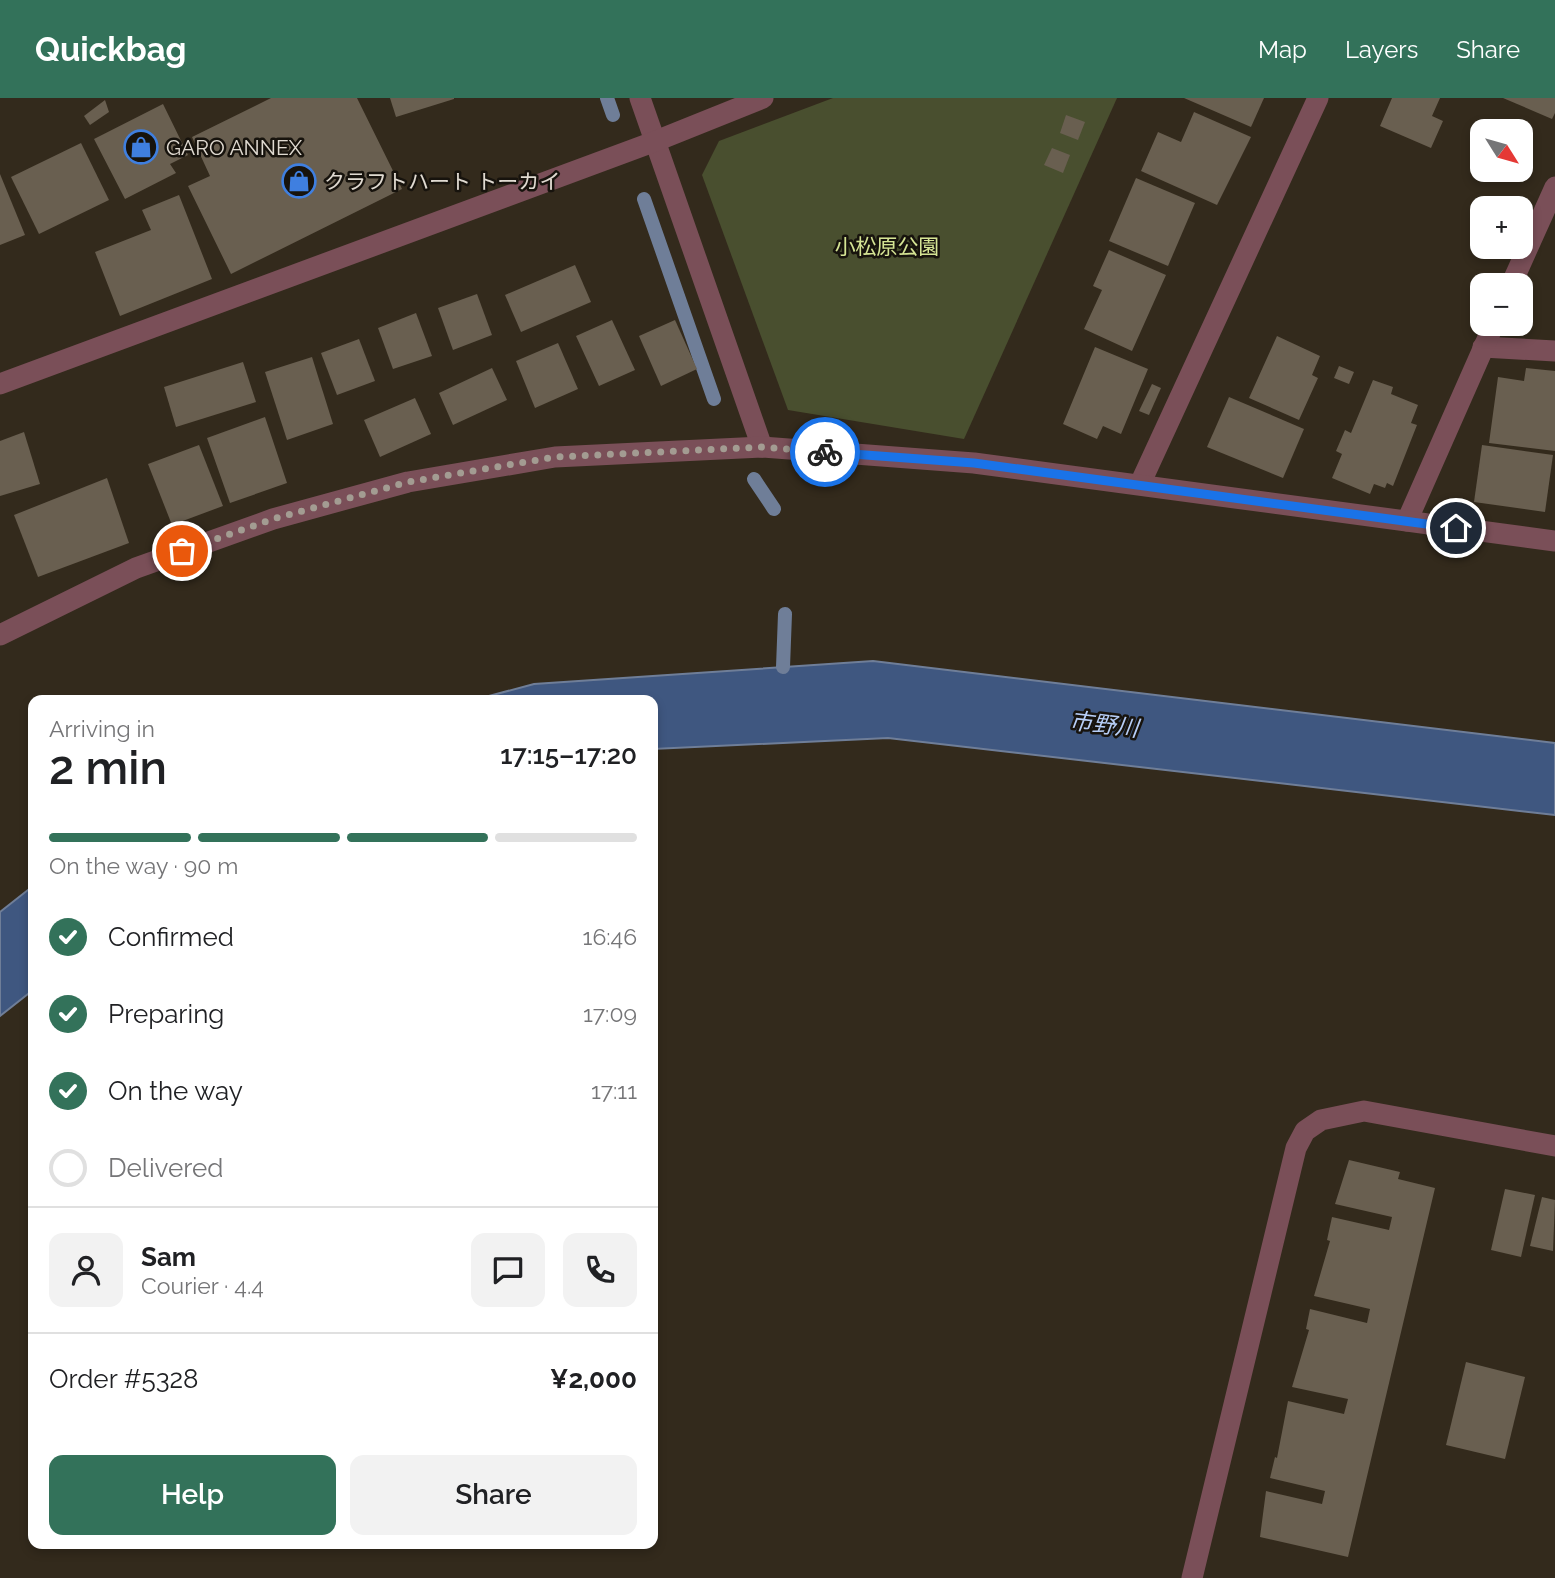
<!DOCTYPE html>
<html lang="en">
<head>
<meta charset="utf-8">
<style>
  body { margin:0; font-family:Raleway,"Noto Sans JP",sans-serif; background:#f2f2f2; color:#202124; height:100vh; display:flex; flex-direction:column; font-size:26px; white-space:nowrap }
  * { box-sizing:border-box; margin:0 }
  p { font-size:23px; color:#757577 }
  .icon { flex:none; width:38px; height:38px; fill:none; stroke:currentColor; stroke-width:2; stroke-linecap:round; stroke-linejoin:round }
  .map { position:relative; flex:1; overflow:hidden }
  .details { position:absolute; left:28px; top:597px; width:630px; height:854px; display:flex; flex-direction:column; background:#fff; border-radius:14px; box-shadow:0 4px 10px #0003 }
  .details>* { flex:none }
  .needle { width:46px; rotate:127deg }
  .controls { position:absolute; left:1470px; top:21px; display:grid; gap:14px }
  .controls a { display:grid; place-items:center; width:63px; height:63px; border-radius:14px; background:#fff; box-shadow:0 4px 10px #0003; font-size:35px }
  .pin { position:absolute; display:grid; place-items:center; width:60px; height:60px; color:#fff; margin:-30px; border:4px solid #fff; border-radius:50%; box-shadow:0 2px 7px #0007 }
  .courier { position:absolute; display:grid; place-items:center; width:70px; height:70px; margin:-35px; border:5px solid #1a73e8; border-radius:50%; background:#fff; color:#222; box-shadow:0 2px 9px #0007 }
  .summary em { font-style:normal; font-weight:600 }
  .summary div { display:flex; flex-direction:column-reverse }
  .summary { display:flex; align-items:center; justify-content:space-between; height:119px; padding:0 21px }
  h1 { font-size:46px; font-weight:600; line-height:52px }
  .bar { display:grid; grid-template-columns:repeat(4,1fr); gap:10px 7px; align-content:center; height:84px; padding:0 21px }
  .bar i { height:9px; border-radius:5px; background:#e0e0e0 }
  .bar .active { background:#33725a }
  .bar p { grid-column:span 4 }
  .line { display:flex; align-items:center; gap:18px; padding:0 21px; border-top:2px solid #e0e0e0 }
  .line div { flex:1 }
  .round { display:grid; place-items:center; flex:none; width:74px; height:74px; border-radius:14px; background:#f2f2f2 }
  ol { padding:0 21px; list-style:none }
  li { display:flex; align-items:center; gap:21px; height:77px }
  li p { margin-inline-start:auto }
  li .icon { padding:7px; border-radius:50%; background:#33725a; color:#fff; stroke-width:4 }
  li:last-child { color:#757577 }
  li i { width:38px; height:38px; border:4px solid #e0e0e0; border-radius:50% }
  .action { display:flex; gap:14px; margin-top:auto; padding:14px 21px }
  .action a { flex:1; height:80px; border-radius:14px; background:#33725a; color:#fff; font-size:28px; font-weight:600; line-height:80px; text-align:center }
  .action a+a { background:#f2f2f2; color:#202124 }
  header { display:flex; align-items:center; gap:42px; box-sizing:border-box; height:98px; padding:0 35px; background:#33725a; color:#fff }
  header strong { font-size:33px }
  nav { display:flex; gap:38px; margin-inline-start:auto; font-size:24px }
  .map>svg:first-child { display:block }
</style>
</head>
<body>
<header>
<strong>Quickbag</strong>
<nav><a>Map</a><a>Layers</a><a>Share</a></nav>
</header>
<div class="map">
<svg width="1555" height="1480" viewBox="0 0 1555 1480">
  <rect width="100%" height="100%" fill="#332a1c"/>
  <!-- green -->
  <path fill="#494f2f" d="M833 0H1117L964 341 788 312 702 77 719 43Z"/>
  <!-- water -->
  <g fill="#3f5780" stroke="#6f7e98" stroke-width="2">
    <path d="M873 563 1555 645V717L888 640 653 651V602H474L534 586Z"/>
    <path d="M33 788V892L0 918V814Z"/>
  </g>
  <g fill="none" stroke-linecap="round" stroke-linejoin="round">
    <!-- stream -->
    <g stroke="#6f7e98" stroke-width="14">
      <path d="M607 0 613 17"/>
      <path d="M644 101 714 301"/>
      <path d="M754 381 774 411"/>
      <path d="M783 569 785 516"/>
    </g>
  </g>
  <!-- building -->
  <g fill="#695f50">
    <path d="M271 0H357L402 91 231 176 188 88 210 78 192 39Z"/>
    <path d="M390 0H454V1L396 19Z"/>
    <path d="M1184 0H1264L1251 29Z"/>
    <path d="M1392 0H1440L1432 18 1443 23 1431 50 1380 28Z"/>
    <path d="M1503 0H1555V15L1552 21Z"/>
    <path d="M105 2 109 14 90 27 84 18Z"/>
    <path d="M163 6 188 57 170 66 176 75 125 101 94 41Z"/>
    <path d="M1194 14 1251 39 1217 107 1141 73 1158 34 1181 44Z"/>
    <path d="M1066 17 1085 24 1078 42 1060 35Z"/>
    <path d="M81 45 109 102 39 136 11 79Z"/>
    <path d="M1052 50 1070 57 1063 75 1044 67Z"/>
    <path d="M0 76 25 137 0 147Z"/>
    <path d="M1136 80 1195 105 1168 168 1109 143Z"/>
    <path d="M179 97 212 181 120 218 95 154 151 132 142 112Z"/>
    <path d="M1109 152 1166 177 1132 253 1084 231 1102 192 1093 188Z"/>
    <path d="M575 167 591 204 521 234 505 197Z"/>
    <path d="M477 196 492 237 453 252 438 210Z"/>
    <path d="M416 215 432 258 393 271 378 230Z"/>
    <path d="M612 222 635 272 599 288 576 238Z"/>
    <path d="M675 222 697 271 661 288 639 238Z"/>
    <path d="M1277 238 1320 258 1312 277 1318 280 1299 322 1249 300Z"/>
    <path d="M359 241 375 283 337 297 321 255Z"/>
    <path d="M558 245 578 291 535 310 516 263Z"/>
    <path d="M1095 249 1148 271 1121 336 1103 328 1097 341 1063 326Z"/>
    <path d="M312 259 333 326 287 342 265 274Z"/>
    <path d="M243 264 256 304 176 329 164 289Z"/>
    <path d="M1339 268 1354 274 1349 286 1334 280Z"/>
    <path d="M492 270 507 302 453 327 439 295Z"/>
    <path d="M1526 270 1555 273V353L1489 345 1498 279 1524 283Z"/>
    <path d="M1373 282 1393 289 1391 296 1418 307 1411 325 1417 327 1393 388 1387 385 1385 390 1374 386 1370 396 1332 380 1342 356 1336 353 1345 332 1351 335Z"/>
    <path d="M1152 286 1161 290 1149 317 1139 313Z"/>
    <path d="M1229 299 1304 331 1283 380 1207 349Z"/>
    <path d="M415 300 431 336 380 359 364 322Z"/>
    <path d="M265 319 287 385 230 405 207 340Z"/>
    <path d="M24 334 40 386 0 398V343Z"/>
    <path d="M199 347 223 408 172 427 148 366Z"/>
    <path d="M1482 347 1553 357 1545 414 1474 404Z"/>
    <path d="M107 380 129 445 38 479 14 417Z"/>
    <path d="M1349 1062 1400 1074 1398 1081 1435 1090 1348 1459 1260 1439 1266 1393 1322 1406 1325 1393 1270 1380 1275 1359 1277 1360 1288 1303 1344 1316 1348 1301 1292 1289 1309 1232 1306 1231 1310 1211 1367 1225 1370 1211 1314 1198 1330 1143 1327 1142 1332 1119 1389 1132 1392 1119 1335 1106Z"/>
    <path d="M1505 1091 1535 1097 1521 1159 1491 1152Z"/>
    <path d="M1542 1099 1555 1102 1553 1153 1530 1148Z"/>
    <path d="M1466 1264 1525 1279 1505 1361 1446 1347Z"/>
  </g>
  <g fill="none" stroke-linecap="round" stroke-linejoin="round">
    <!-- minor -->
    <g stroke="#7a4f58" stroke-width="21">
      <path d="M640 0 762 349"/>
      <path d="M1511 187 1555 89"/>
      <path d="M1483 249 1555 253"/>
      <path d="M0 286 656 43 763 0"/>
      <path d="M1140 386 1318 0"/>
      <path d="M1407 423 1494 226"/>
      <path d="M0 537 136 470 273 421 408 384 555 359 762 349 974 365 1555 443"/>
      <path d="M1192 1480 1296 1050 1305 1033 1321 1022 1364 1013 1555 1048"/>
    </g>
  </g>
  <g fill="none" stroke-linecap="round" stroke-linejoin="round">
    <!-- done -->
    <path stroke="#a39c92" stroke-width="7" stroke-dasharray="0 12.6" d="M182 453 273 421 408 384 555 359 762 349 825 354"/>
    <!-- route -->
    <path stroke="#1a73e8" stroke-width="9" d="M825 354 974 365 1456 430"/>
  </g>
  <!-- icons -->
  <defs>
    <symbol id="shop-ring" viewBox="-11 -11 22 22"><circle r="9.5" fill="#17130d" stroke="#3f7fe0" stroke-width="1.5"/><path d="M-5-2.5h2.3a2.7 3.5 0 0 1 5.4 0H5L5.5 6h-11ZM-1.5-2.5h3a1.5 2.3 0 0 0-3 0Z" fill="#3f7fe0"/></symbol>
  </defs>
  <g fill-rule="evenodd">
    <use href="#shop-ring" x="122" y="30" width="38" height="38"/>
    <use href="#shop-ring" x="280" y="64" width="38" height="38"/>
  </g>
  <g text-anchor="middle" dominant-baseline="central" stroke-width="5" stroke-linejoin="round" paint-order="stroke">
    <!-- poi labels -->
    <g font-size="21" fill="#e0dad1" stroke="#17130d" text-anchor="start">
      <text x="166" y="49">GARO ANNEX</text>
      <text x="324" y="83">クラフトハート トーカイ</text>
    </g>
    <!-- park labels -->
    <g font-size="21" fill="#d5e494" stroke="#17130d">
      <text x="887" y="148">小松原公園</text>
    </g>
    <!-- water labels -->
    <g font-size="23" font-style="italic" fill="#b7cef7" stroke="#17130d">
      <text transform="translate(1104 626) rotate(7)">市野川</text>
    </g>
  </g>
</svg>
<div class="controls">
<a><svg class="needle" viewBox="-14 -14 28 28"><path d="M0-13l5 13h-10z" fill="#e53935"/><path d="M0 13l5-13h-10z" fill="#757577"/></svg></a>
<a>+</a>
<a>−</a>
</div>
<div class="pin" style="left:182px;top:453px;background:#ea580c"><svg class="icon" aria-label="bag" viewBox="0 0 24 24"><path d="M5 8h14l-1 12H6zM9 8a3 3 0 0 1 6 0"/></svg></div>
<div class="pin" style="left:1456px;top:430px;background:#1f2937"><svg class="icon" aria-label="home" viewBox="0 0 24 24"><path d="M3 11l9-7 9 7M6 9v11h12V9"/></svg></div>
<div class="courier" style="left:825px;top:354px"><svg class="icon" aria-label="bike" viewBox="0 0 24 24"><circle cx="6" cy="16" r="4"/><circle cx="18" cy="16" r="4"/><path d="M6 16l4-8h5l3 8M10 8l3 8H6M13 5h3"/></svg></div>
<section class="details">
<div class="summary"><div><h1>2 min</h1><p>Arriving in</p></div><em>17:15–17:20</em></div>
<div class="bar"><i class="active"></i><i class="active"></i><i class="active"></i><i></i><p>On the way · 90 m</p></div>
<ol>
<li><svg class="icon" aria-label="check" viewBox="0 0 24 24"><path d="M5 12l5 5 9-10"/></svg>Confirmed<p>16:46</p></li>
<li><svg class="icon" aria-label="check" viewBox="0 0 24 24"><path d="M5 12l5 5 9-10"/></svg>Preparing<p>17:09</p></li>
<li><svg class="icon" aria-label="check" viewBox="0 0 24 24"><path d="M5 12l5 5 9-10"/></svg>On the way<p>17:11</p></li>
<li><i></i>Delivered</li>
</ol>
<div class="line" style="height:126px"><a class="round"><svg class="icon" aria-label="person" viewBox="0 0 24 24"><circle cx="12" cy="8" r="4"/><path d="M4 21q1-7 8-7t8 7"/></svg></a><div><b>Sam</b><p>Courier · 4.4</p></div><a class="round"><svg class="icon" aria-label="chat" viewBox="0 0 24 24"><path d="M4 5h16v11H9l-5 4z"/></svg></a><a class="round"><svg class="icon" aria-label="phone" viewBox="0 0 24 24"><path d="M5 4h4l2 5-3 2q2 4 5 5l2-3 5 2v4C11 20 4 13 5 4z"/></svg></a></div>
<div class="line" style="height:91px"><div>Order #5328</div><b>¥2,000</b></div>
<div class="action"><a>Help</a><a>Share</a></div>
</section>
</div>
</body>
</html>
